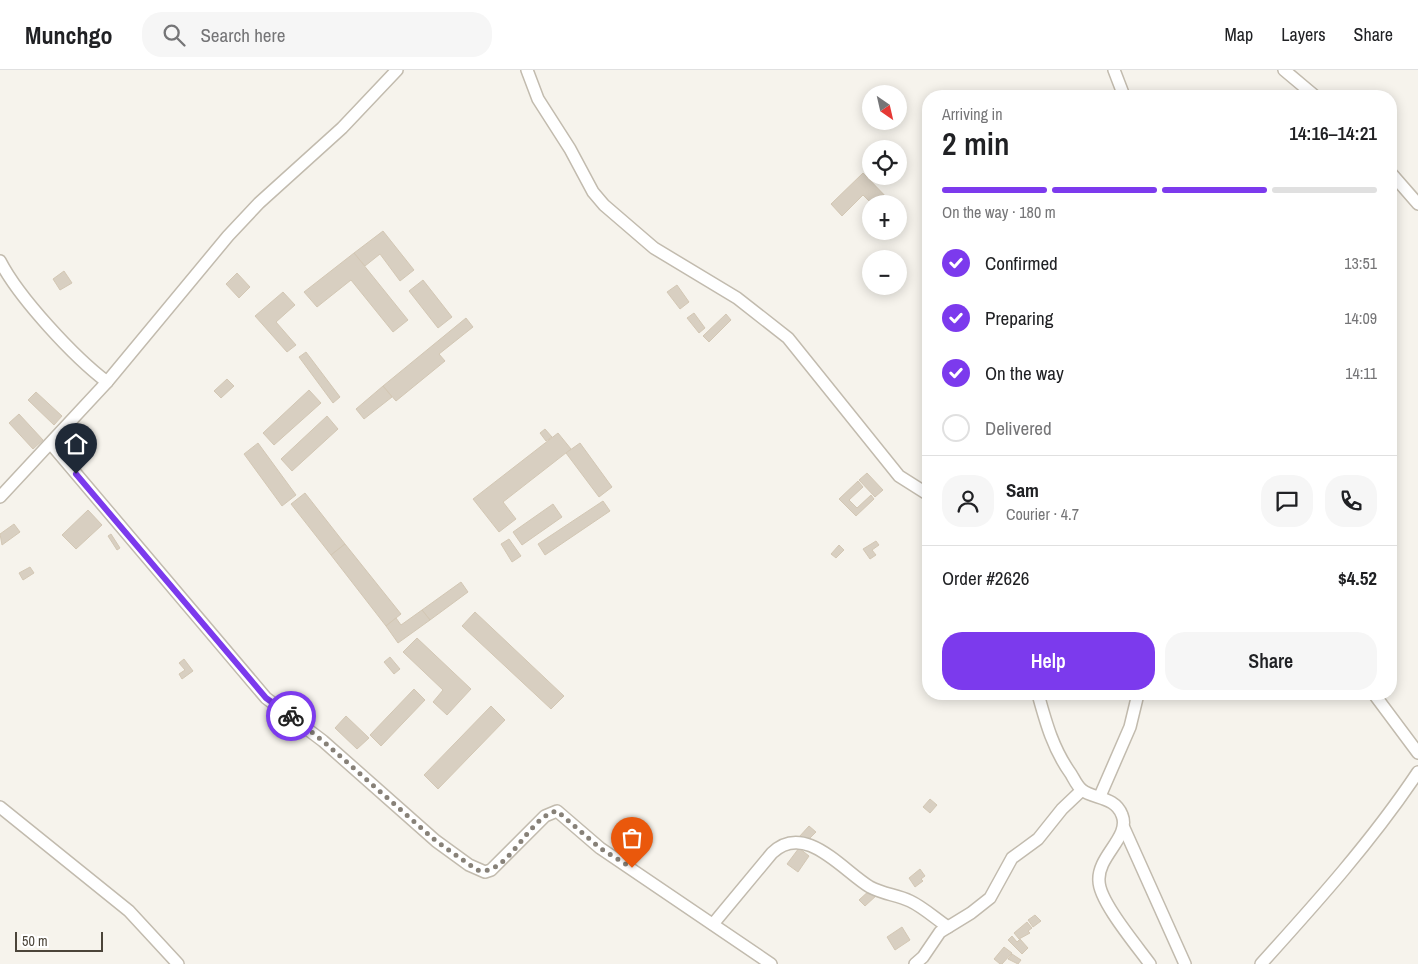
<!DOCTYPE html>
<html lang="en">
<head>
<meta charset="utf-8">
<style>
  body { margin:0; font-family:"Archivo Narrow",sans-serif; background:#f6f6f6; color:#202124; height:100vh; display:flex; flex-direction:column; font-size:19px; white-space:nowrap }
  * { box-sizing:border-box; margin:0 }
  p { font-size:16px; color:#757577 }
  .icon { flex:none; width:28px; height:28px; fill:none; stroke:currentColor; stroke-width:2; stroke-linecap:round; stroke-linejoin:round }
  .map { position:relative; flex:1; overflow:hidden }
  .sheet { position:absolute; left:922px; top:20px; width:475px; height:610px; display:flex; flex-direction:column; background:#fff; border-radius:20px; box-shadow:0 2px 12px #0003 }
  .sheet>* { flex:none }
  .needle { width:32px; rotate:146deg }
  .tools { position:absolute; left:862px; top:15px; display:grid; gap:10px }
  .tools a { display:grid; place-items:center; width:45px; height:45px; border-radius:50%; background:#fff; box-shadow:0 2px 12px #0003; font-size:25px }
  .scale { position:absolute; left:15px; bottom:12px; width:88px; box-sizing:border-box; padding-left:5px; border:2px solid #4b4439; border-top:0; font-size:14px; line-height:18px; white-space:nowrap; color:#4b4439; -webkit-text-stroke:4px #fff; paint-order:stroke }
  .pin { position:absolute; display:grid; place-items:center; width:42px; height:42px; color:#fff; margin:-51px -21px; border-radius:50% 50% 50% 0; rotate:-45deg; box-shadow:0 0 5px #0007 }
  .pin .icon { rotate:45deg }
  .courier { position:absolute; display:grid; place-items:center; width:50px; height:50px; margin:-25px; border:4px solid #7c3aed; border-radius:50%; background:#fff; color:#222; box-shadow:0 1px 6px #0007 }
  .summary em { font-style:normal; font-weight:600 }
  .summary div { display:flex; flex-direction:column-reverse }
  .summary { display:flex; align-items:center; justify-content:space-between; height:85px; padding:0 20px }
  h1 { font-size:32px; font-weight:600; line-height:38px }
  .bar { display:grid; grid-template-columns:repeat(4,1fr); gap:8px 5px; align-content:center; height:60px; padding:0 20px }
  .bar i { height:6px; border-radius:4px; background:#e0e0e0 }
  .bar .active { background:#7c3aed }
  .bar p { grid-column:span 4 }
  .line { display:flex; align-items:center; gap:12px; padding:0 20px; border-top:1px solid #e0e0e0 }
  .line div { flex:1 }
  .round { display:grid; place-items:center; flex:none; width:52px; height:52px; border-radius:20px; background:#f6f6f6 }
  ol { padding:0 20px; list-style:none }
  li { display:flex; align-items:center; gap:15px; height:55px }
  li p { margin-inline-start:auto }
  li .icon { padding:5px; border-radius:50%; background:#7c3aed; color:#fff; stroke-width:4 }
  li:last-child { color:#757577 }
  li i { width:28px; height:28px; border:2px solid #e0e0e0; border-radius:50% }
  .primary-button { display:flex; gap:10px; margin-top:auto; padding:10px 20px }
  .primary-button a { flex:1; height:58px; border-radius:20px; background:#7c3aed; color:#fff; font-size:20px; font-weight:600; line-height:58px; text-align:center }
  .primary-button a+a { background:#f6f6f6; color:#202124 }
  header { display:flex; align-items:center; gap:30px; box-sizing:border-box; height:70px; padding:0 25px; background:#fff; border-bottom:1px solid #e0e0e0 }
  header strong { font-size:24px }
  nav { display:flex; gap:28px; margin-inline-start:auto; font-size:18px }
  .search { width:350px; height:45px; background:#f6f6f6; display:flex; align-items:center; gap:12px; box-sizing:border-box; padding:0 18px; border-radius:20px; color:#757577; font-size:19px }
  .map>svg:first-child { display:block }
</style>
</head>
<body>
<header>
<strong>Munchgo</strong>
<div class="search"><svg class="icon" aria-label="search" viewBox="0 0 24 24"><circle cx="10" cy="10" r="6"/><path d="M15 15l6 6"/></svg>Search here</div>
<nav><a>Map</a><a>Layers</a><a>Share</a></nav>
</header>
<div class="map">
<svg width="1418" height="894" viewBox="0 0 1418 894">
  <rect width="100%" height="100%" fill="#f6f3ec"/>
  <!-- building -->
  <g fill="#d8cfc1" stroke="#d3c7b4">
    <path d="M863 103 893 134H872L863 125 842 146 831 134Z"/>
    <path d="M383 161 414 200 400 211 380 184 365 196 354 183Z"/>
    <path d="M354 183 408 250 393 262 351 210 317 237 304 222Z"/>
    <path d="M64 201 72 213 60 220 53 209Z"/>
    <path d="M237 203 250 217 239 228 226 214Z"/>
    <path d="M423 210 452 247 438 258 409 221Z"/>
    <path d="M677 215 689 232 680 239 667 222Z"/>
    <path d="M283 222 295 235 276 252 296 275 287 282 255 246Z"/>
    <path d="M694 243 705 258 699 263 687 248Z"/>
    <path d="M726 244 731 250 709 272 703 266Z"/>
    <path d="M466 248 473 257 439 284 445 291 396 331 383 316Z"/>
    <path d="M306 282 340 327 333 333 299 287Z"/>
    <path d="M227 309 234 316 221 328 214 321Z"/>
    <path d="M383 316 392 327 364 349 356 339Z"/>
    <path d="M309 320 321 333 274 375 263 363Z"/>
    <path d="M36 322 62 346 54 355 28 330Z"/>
    <path d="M19 344 43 370 33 379 9 353Z"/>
    <path d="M327 346 338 359 292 401 281 389Z"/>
    <path d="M545 359 552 367 546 371 540 363Z"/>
    <path d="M558 363 571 379 503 432 516 449 499 462 473 429Z"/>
    <path d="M258 373 296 425 282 436 244 384Z"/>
    <path d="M580 373 612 417 599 427 566 383Z"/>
    <path d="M867 403 883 420 875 427 859 410Z"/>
    <path d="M858 411 863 417 849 430 857 438 871 425 874 429 856 446 839 429Z"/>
    <path d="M305 423 345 474 331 485 291 434Z"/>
    <path d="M603 431 610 441 545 485 538 474Z"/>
    <path d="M553 434 562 447 522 475 513 462Z"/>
    <path d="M88 440 102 455 76 479 62 465Z"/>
    <path d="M14 454 20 462 2 475 0 464Z"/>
    <path d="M111 464 120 478 117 480 108 466Z"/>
    <path d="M509 469 521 486 512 492 501 474Z"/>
    <path d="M876 471 879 475 872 480 876 485 870 489 863 479Z"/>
    <path d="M345 474 401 544 386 556 331 485Z"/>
    <path d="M839 475 844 480 836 488 831 484Z"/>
    <path d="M30 497 34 503 23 510 19 503Z"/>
    <path d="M461 512 468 522 430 550 422 540Z"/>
    <path d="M422 540 430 550 398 573 386 556 396 548 401 555Z"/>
    <path d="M475 542 564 626 551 639 462 556Z"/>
    <path d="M417 568 471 619 447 645 433 632 443 620 403 582Z"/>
    <path d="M390 587 400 599 394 604 384 592Z"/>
    <path d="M184 589 193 601 182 609 179 604 185 600 179 593Z"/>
    <path d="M414 619 425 630 381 676 370 665Z"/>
    <path d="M491 636 505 650 438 719 424 705Z"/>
    <path d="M346 646 369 668 357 679 335 658Z"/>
    <path d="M930 729 937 735 930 743 923 737Z"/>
    <path d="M809 756 816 762 805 773 799 767Z"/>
    <path d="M799 778 809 786 798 802 787 794Z"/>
    <path d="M920 799 925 806 921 809 923 811 915 817 909 808Z"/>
    <path d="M871 819 877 825 865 836 859 830Z"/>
    <path d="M1035 845 1041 851 1033 857 1028 850Z"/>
    <path d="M1027 852 1032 858 1028 861 1030 863 1019 869 1014 863Z"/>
    <path d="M902 857 910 870 895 880 887 867Z"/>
    <path d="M1012 866 1017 872 1020 869 1028 878 1022 884 1008 870Z"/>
    <path d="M1004 877 1012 883 1002 894H1000L994 889Z"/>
    <path d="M1012 884 1021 890 1018 894 1008 889Z"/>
  </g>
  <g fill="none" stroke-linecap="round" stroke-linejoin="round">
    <defs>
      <g id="minor">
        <path d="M527 0 538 29 570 79 593 122 604 135 654 178 737 228 788 268 899 406 929 425"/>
        <path d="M1114 0 1124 26"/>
        <path d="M1284 0 1315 26"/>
        <path d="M1391 103 1418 134"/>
        <path d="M0 191C19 228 74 287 107 312"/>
        <path d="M51 374 266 628 323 671 436 771 469 795 485 802 491 800 545 746 557 741 600 778 771 894"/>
        <path d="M0 427 107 312 228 166 259 133 342 58 397 0"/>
        <path d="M1038 624C1046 653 1053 679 1071 704 1074 709 1077 716 1082 720 1093 729 1115 726 1122 745 1131 767 1097 786 1099 811 1099 831 1137 876 1150 894"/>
        <path d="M1374 624 1418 683"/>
        <path d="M1100 726 1130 657 1138 624"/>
        <path d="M0 737 129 841 178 894"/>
        <path d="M1124 758 1185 894"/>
        <path d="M713 854 772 783C805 751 843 801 870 817 883 824 897 825 910 831 923 837 936 849 948 857"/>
        <path d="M915 894 923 887 940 862 971 843 990 828 1012 788 1038 769 1062 739 1082 720"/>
        <path d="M1261 894C1317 832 1372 771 1418 702"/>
      </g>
    </defs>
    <!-- minor casing -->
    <use href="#minor" stroke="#c2bbae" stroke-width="14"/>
    <!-- minor -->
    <use href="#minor" stroke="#fff" stroke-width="11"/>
  </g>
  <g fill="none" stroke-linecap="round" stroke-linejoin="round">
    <!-- done -->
    <path stroke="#878178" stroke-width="5" stroke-dasharray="0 9" d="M291 646 323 671 436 771 477 800C508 808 528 746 557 741L600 778 632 798"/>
    <!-- route -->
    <path stroke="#7c3aed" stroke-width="6" d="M76 404 266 628 291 646"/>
  </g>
</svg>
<div class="tools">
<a><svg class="needle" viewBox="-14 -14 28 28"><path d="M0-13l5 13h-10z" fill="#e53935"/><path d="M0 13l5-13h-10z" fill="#757577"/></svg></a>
<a><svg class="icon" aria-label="locate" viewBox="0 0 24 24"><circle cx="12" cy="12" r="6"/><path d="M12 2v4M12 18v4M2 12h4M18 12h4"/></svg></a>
<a>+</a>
<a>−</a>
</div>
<div class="scale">50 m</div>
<div class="pin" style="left:632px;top:798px;background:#ea580c"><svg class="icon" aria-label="bag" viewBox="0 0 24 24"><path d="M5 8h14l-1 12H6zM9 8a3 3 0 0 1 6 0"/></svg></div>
<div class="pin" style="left:76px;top:404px;background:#1f2937"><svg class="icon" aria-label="home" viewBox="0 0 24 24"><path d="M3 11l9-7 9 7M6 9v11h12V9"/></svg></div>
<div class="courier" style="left:291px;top:646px"><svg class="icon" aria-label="bike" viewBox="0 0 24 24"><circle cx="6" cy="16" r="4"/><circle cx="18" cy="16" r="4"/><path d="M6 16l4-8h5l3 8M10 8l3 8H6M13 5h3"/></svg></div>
<section class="sheet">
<div class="summary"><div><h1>2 min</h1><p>Arriving in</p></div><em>14:16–14:21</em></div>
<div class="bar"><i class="active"></i><i class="active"></i><i class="active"></i><i></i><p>On the way · 180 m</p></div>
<ol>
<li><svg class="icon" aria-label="check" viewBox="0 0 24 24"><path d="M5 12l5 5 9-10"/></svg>Confirmed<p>13:51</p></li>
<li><svg class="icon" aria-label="check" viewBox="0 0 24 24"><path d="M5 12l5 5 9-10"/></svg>Preparing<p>14:09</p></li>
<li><svg class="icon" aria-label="check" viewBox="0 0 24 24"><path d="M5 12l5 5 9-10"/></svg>On the way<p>14:11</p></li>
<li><i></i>Delivered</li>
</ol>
<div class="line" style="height:90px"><a class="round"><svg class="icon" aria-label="person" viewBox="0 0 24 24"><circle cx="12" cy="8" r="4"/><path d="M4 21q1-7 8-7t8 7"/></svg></a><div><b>Sam</b><p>Courier · 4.7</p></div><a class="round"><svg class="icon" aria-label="chat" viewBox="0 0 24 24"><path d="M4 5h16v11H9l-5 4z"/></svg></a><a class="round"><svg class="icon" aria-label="phone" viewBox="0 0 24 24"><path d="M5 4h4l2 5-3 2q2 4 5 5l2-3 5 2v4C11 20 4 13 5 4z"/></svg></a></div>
<div class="line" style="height:65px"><div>Order #2626</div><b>$4.52</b></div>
<div class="primary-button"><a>Help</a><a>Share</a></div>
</section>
</div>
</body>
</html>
